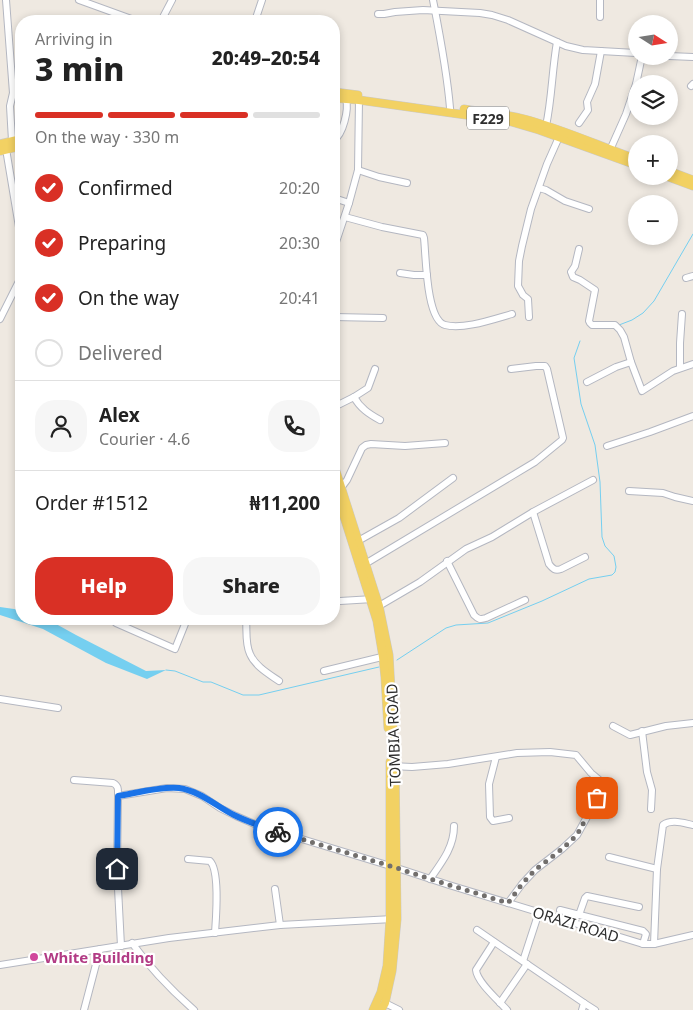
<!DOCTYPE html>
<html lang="en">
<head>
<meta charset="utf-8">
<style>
  body { margin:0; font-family:"Noto Sans",sans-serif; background:#f6f6f6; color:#222; height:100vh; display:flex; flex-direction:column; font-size:19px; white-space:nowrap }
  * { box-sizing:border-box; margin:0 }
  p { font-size:16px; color:#767676 }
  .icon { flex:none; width:28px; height:28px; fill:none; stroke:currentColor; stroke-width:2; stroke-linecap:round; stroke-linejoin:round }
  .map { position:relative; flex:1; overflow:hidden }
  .side { position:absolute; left:15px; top:15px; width:325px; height:610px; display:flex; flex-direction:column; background:#fff; border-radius:20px; box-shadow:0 2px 8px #0003 }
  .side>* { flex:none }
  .needle { width:32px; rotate:102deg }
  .fabs { position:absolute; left:628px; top:15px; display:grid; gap:10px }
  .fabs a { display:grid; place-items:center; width:50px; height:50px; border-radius:50%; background:#fff; box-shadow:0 2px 8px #0003; font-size:25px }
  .pin { position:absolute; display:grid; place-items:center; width:42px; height:42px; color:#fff; margin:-21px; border-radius:10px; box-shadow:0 2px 8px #0006 }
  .courier { position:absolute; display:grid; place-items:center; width:50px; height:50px; margin:-25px; border:4px solid #1a73e8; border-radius:50%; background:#fff; color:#222; box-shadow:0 1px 6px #0007 }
  .head em { font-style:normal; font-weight:800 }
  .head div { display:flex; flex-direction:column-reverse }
  .head { display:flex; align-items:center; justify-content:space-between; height:85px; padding:0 20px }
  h1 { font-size:32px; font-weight:800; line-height:38px }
  .bar { display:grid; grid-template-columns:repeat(4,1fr); gap:8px 5px; align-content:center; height:60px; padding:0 20px }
  .bar i { height:6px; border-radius:4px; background:#e0e0e0 }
  .bar .on { background:#d93025 }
  .bar p { grid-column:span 4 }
  .line { display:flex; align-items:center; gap:12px; padding:0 20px; border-top:1px solid #e0e0e0 }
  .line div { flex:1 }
  .round { display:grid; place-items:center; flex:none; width:52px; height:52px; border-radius:20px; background:#f6f6f6 }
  ol { padding:0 20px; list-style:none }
  li { display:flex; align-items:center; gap:15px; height:55px }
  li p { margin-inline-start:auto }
  li .icon { padding:5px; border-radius:50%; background:#d93025; color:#fff; stroke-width:4 }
  li:last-child { color:#767676 }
  li i { width:28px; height:28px; border:2px solid #e0e0e0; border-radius:50% }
  .action { display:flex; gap:10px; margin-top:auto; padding:10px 20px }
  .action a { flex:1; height:58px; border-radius:20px; background:#d93025; color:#fff; font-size:20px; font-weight:800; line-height:58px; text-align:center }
  .action a+a { background:#f6f6f6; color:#222 }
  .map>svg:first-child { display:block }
</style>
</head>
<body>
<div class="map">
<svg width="693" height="1010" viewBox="0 0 693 1010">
  <rect width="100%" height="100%" fill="#efe9e1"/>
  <!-- water -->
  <path fill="#75cff0" d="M0 607 21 610V619H47L76 635 146 671 166 670 147 679 106 663 43 629 0 615Z"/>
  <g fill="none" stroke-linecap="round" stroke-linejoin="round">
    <!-- stream -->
    <g stroke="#75cff0" stroke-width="1">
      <path d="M619 325 632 320 643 313 654 301 693 234"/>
      <path d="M397 660 446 628 456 625 488 623 542 601 589 579 612 575 615 572 616 567 614 556 605 546 602 537 600 482 595 445 581 404 574 358 580 341"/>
      <path d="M166 670 175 671 203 682H211L243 695H259L379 667"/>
    </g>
    <defs>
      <g id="minor">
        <path d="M6 0 13 93 10 106 12 141"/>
        <path d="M79 0 137 21"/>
        <path d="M433 0C440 36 447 71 450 108"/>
        <path d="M600 0V17"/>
        <path d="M378 14H384L395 12 423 10 480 13 492 15 508 20 566 46 583 50 636 53"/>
        <path d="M161 21 172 0"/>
        <path d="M255 21 262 0"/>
        <path d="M669 56 693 57"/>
        <path d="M636 84 642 56"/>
        <path d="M691 86 693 84"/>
        <path d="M579 123 588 110 587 102 595 84 601 51"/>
        <path d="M546 126C552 98 552 70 557 42"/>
        <path d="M334 140C343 134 349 110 346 99"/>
        <path d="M6 149 21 239"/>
        <path d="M610 150 626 114 636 84"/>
        <path d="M358 170 379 177 407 183"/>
        <path d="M539 188 546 190 565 201 589 209"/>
        <path d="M334 198 349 203"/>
        <path d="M345 217 382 227 423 235 424 238C426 255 426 320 445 325 463 330 494 319 512 314"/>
        <path d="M334 248 349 203 358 170 359 100"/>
        <path d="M579 249 575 266 571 272 573 277 580 280 595 290 589 321 590 323 592 325H615L620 330 624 337 631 362 642 391 673 371 693 364"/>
        <path d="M400 273 414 275H427"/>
        <path d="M686 278 693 276"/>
        <path d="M334 317 383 318"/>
        <path d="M529 317 528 299 523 295 518 286 519 261 522 246 531 209 547 164 559 137"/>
        <path d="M0 319 21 277"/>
        <path d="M680 367V343L682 314"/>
        <path d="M587 382 616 367 631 362"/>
        <path d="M354 397C360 408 369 414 380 420"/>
        <path d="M334 407 354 397 368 388 375 369"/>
        <path d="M607 446 650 432 693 416"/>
        <path d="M341 488 347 480 362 448 366 445 371 444 405 446 445 443"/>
        <path d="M629 491 663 493 675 497 693 501"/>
        <path d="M533 512 549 564C553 569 555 571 561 569L585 557"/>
        <path d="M358 541 399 518 453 478"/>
        <path d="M447 561 474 615C478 619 480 620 486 618L525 600"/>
        <path d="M365 564 535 462 562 440 563 438 547 369 545 366H536L511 369"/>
        <path d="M334 599 336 601H340L373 599"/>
        <path d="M379 606 420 582 466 549 492 537 533 512 593 480"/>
        <path d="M246 619C247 630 245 644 250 654 255 666 269 674 279 681"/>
        <path d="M116 623 175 649 187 619"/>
        <path d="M324 671 386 656"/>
        <path d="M0 699 58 708"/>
        <path d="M613 726 630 735 666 726 693 723"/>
        <path d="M642 731 647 772 652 790 651 809"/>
        <path d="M496 757 489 784 490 817 493 821 509 818"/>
        <path d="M391 766 412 767 448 764 517 753 550 752 576 755 591 773 603 783V788L577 835 562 849 535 870 522 884 508 903"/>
        <path d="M74 780 113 783C119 786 118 790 118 796"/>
        <path d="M609 857 657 869"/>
        <path d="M188 859 210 861C220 871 216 918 215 933"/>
        <path d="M430 879C442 862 454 847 454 826"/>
        <path d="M275 889 280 925"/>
        <path d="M560 910 643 931 646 934 643 944"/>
        <path d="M579 915 585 898 587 896 639 907"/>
        <path d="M477 930 584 1003 582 1010"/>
        <path d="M494 942 476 970C477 982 498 1000 507 1010"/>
        <path d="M132 943C150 968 171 990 194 1010"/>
        <path d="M654 944 657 869 663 825C671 819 683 823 693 825"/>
        <path d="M121 946 117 869 118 796 167 788 185 789 202 796 220 808 236 816 259 826 397 868 449 885 643 944H654L693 935"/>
        <path d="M523 961 539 912"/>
        <path d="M0 965 169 938 280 925 393 919"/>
        <path d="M385 1003 399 1010"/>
        <path d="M500 1003 527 964"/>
        <path d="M584 1003 595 1010"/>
        <path d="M84 1010 100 949"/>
      </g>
      <g id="major">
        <path d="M334 92 358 95"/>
        <path d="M334 98 359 100 509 121 539 130 636 165"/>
        <path d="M464 109C484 112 504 114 524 119 562 129 599 146 636 159"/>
        <path d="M0 144 21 139"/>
        <path d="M0 151 21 146"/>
        <path d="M669 171 693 180"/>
        <path d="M666 176 693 186"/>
        <path d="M334 465 379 606 389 655 395 766 397 919 392 971 385 1003 381 1010"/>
        <path d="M334 485 377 621 383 657 385 677 388 728"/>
        <path d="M373 1010 381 992 387 966 390 919V762"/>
      </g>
    </defs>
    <!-- minor casing -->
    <use href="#minor" stroke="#b4b7c1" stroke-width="8"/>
    <!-- major casing -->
    <use href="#major" stroke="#c9c9c9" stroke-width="9"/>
    <!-- minor -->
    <use href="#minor" stroke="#fff" stroke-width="6"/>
    <!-- major -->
    <use href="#major" stroke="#f2d163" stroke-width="8"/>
  </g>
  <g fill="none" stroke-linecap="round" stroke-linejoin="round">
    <!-- done -->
    <path stroke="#726f6d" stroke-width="5" stroke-dasharray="0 9" d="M278 832 397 868 430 879 508 903 522 884 535 870 562 849 577 835 597 798"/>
    <!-- route -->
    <path stroke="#1a73e8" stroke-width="6" d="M117 869 118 796C136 793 162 786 179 788 200 791 216 806 234 815 248 822 263 827 278 832"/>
  </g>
  <!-- markers -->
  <circle fill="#d1479c" stroke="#fff" stroke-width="2" cx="34" cy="957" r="5"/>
  <g text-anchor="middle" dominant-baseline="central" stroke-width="4.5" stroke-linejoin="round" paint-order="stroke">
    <!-- shield labels -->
    <rect fill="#fff" stroke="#6d6d6d" stroke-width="1" x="467" y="106.5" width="42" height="23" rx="4"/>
    <g font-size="14" font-weight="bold" fill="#2e2e2e">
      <text x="488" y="118">F229</text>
    </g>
    <!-- street labels -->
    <g font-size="15" fill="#2e2e2e" stroke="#fff">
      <text transform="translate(393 735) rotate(-92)">TOMBIA ROAD</text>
      <text transform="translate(576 924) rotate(17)">ORAZI ROAD</text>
    </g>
    <!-- hotel labels -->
    <g font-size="15" font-weight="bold" fill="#b23c85" stroke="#fff" text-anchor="start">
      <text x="44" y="957">White Building</text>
    </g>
  </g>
</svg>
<div class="fabs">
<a><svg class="needle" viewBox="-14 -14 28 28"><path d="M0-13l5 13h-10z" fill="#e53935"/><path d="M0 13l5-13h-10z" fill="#767676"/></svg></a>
<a><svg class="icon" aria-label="layers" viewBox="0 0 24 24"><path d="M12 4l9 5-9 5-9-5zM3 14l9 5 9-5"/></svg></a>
<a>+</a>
<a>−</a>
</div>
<div class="pin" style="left:597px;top:798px;background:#ea580c"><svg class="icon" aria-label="bag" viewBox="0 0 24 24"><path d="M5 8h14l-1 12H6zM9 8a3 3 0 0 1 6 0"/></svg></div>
<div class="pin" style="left:117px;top:869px;background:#1f2937"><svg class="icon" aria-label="home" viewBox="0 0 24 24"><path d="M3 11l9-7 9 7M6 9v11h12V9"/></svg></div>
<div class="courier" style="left:278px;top:832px"><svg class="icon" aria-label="bike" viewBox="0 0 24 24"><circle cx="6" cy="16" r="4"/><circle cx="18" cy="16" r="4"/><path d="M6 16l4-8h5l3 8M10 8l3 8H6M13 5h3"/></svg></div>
<section class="side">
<div class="head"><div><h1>3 min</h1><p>Arriving in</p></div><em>20:49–20:54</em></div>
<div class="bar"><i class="on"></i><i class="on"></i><i class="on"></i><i></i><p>On the way · 330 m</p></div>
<ol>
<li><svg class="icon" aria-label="check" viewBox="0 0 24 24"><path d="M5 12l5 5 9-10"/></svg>Confirmed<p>20:20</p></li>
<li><svg class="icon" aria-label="check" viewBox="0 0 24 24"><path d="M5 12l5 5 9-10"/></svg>Preparing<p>20:30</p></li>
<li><svg class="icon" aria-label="check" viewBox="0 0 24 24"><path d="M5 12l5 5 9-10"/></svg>On the way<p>20:41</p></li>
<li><i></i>Delivered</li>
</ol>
<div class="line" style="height:90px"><a class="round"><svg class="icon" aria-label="person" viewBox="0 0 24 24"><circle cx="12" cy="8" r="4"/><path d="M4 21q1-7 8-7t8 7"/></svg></a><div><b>Alex</b><p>Courier · 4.6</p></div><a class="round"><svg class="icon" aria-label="phone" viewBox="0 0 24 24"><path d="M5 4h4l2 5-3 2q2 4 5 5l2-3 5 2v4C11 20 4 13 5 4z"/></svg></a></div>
<div class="line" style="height:65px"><div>Order #1512</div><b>₦11,200</b></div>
<div class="action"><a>Help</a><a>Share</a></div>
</section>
</div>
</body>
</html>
